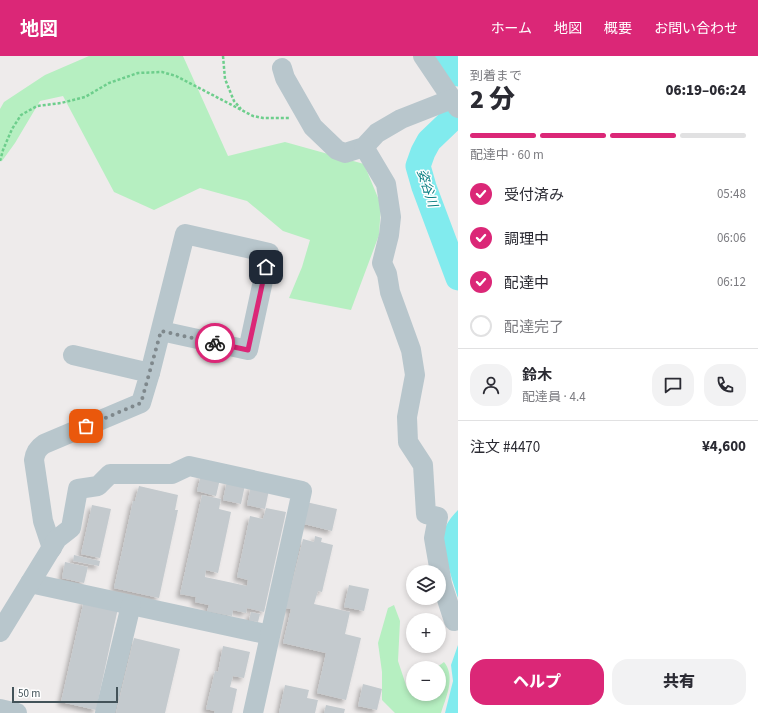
<!DOCTYPE html>
<html lang="ja">
<head>
<meta charset="utf-8">
<style>
  body { margin:0; font-family:"Source Sans 3","Noto Sans JP",sans-serif; background:#f2f2f3; color:#2b2b33; height:100vh; display:flex; flex-direction:column; font-size:15px; white-space:nowrap }
  * { box-sizing:border-box; margin:0 }
  p { font-size:13px; color:#7c7c81 }
  .icon { flex:none; width:22px; height:22px; fill:none; stroke:currentColor; stroke-width:2; stroke-linecap:round; stroke-linejoin:round }
  .map { position:relative; flex:1; overflow:hidden }
  .panel { display:flex; flex-direction:column; background:#fff; width:300px }
  .panel>* { flex:none }
  .controls { position:absolute; left:406px; top:509px; display:grid; gap:8px }
  .controls a { display:grid; place-items:center; width:40px; height:40px; border-radius:50%; background:#fff; box-shadow:0 2px 6px #0003; font-size:20px }
  .scale { position:absolute; left:12px; bottom:10px; width:106px; box-sizing:border-box; padding-left:4px; border:2px solid #435359; border-top:0; font-size:11px; line-height:14px; white-space:nowrap; color:#435359; -webkit-text-stroke:3px #fff; paint-order:stroke }
  .pin { position:absolute; display:grid; place-items:center; width:34px; height:34px; color:#fff; margin:-17px; border-radius:8px; box-shadow:0 2px 6px #0006 }
  .courier { position:absolute; display:grid; place-items:center; width:40px; height:40px; margin:-20px; border:3px solid #db2777; border-radius:50%; background:#fff; color:#222; box-shadow:0 1px 5px #0007 }
  .headline em { font-style:normal; font-weight:800 }
  .headline div { display:flex; flex-direction:column-reverse }
  .headline { display:flex; align-items:center; justify-content:space-between; height:68px; padding:0 12px }
  h1 { font-size:26px; font-weight:800; line-height:30px }
  .bar { display:grid; grid-template-columns:repeat(4,1fr); gap:6px 4px; align-content:center; height:48px; padding:0 12px }
  .bar i { height:5px; border-radius:3px; background:#e1e1e2 }
  .bar .active { background:#db2777 }
  .bar p { grid-column:span 4 }
  .line { display:flex; align-items:center; gap:10px; padding:0 12px; border-top:1px solid #e1e1e2 }
  .line div { flex:1 }
  .round { display:grid; place-items:center; flex:none; width:42px; height:42px; border-radius:16px; background:#f2f2f3 }
  ol { padding:0 12px; list-style:none }
  li { display:flex; align-items:center; gap:12px; height:44px }
  li p { margin-inline-start:auto }
  li .icon { padding:4px; border-radius:50%; background:#db2777; color:#fff; stroke-width:4 }
  li:last-child { color:#7c7c81 }
  li i { width:22px; height:22px; border:2px solid #e1e1e2; border-radius:50% }
  .cta { display:flex; gap:8px; margin-top:auto; padding:8px 12px }
  .cta a { flex:1; height:46px; border-radius:16px; background:#db2777; color:#fff; font-size:16px; font-weight:800; line-height:46px; text-align:center }
  .cta a+a { background:#f2f2f3; color:#2b2b33 }
  header { display:flex; align-items:center; gap:24px; box-sizing:border-box; height:56px; padding:0 20px; background:#db2777; color:#fff }
  header strong { font-size:19px }
  nav { display:flex; gap:22px; margin-inline-start:auto; font-size:14px }
  main { display:flex; flex:1; min-height:0 }
  .map>svg:first-child { display:block }
</style>
</head>
<body>
<header>
<strong>地図</strong>
<nav><a>ホーム</a><a>地図</a><a>概要</a><a>お問い合わせ</a></nav>
</header>
<main>
<div class="map">
<svg width="458" height="657" viewBox="0 0 458 657">
  <defs>
    <filter id="shadow"><feDropShadow dx="-3.5" dy="3.5" stdDeviation="2" flood-color="#0004"/></filter>
  </defs>
  <rect width="100%" height="100%" fill="#eeebeb"/>
  <!-- green -->
  <g fill="#b6efc1">
    <path d="M89 0H183L228 100 285 86 364 108 381 149 379 179 351 254 289 242 302 211 310 184 283 175 247 145 200 132 154 154 114 136 63 40 40 45 15 87 2 105 0 104V53L4 46 45 19Z"/>
    <path d="M394 549 400 565 398 605 407 632 413 633V638H439V612H436L444 606C456 621 446 641 441 657H395L382 644V616L378 587 388 552Z"/>
  </g>
  <!-- water -->
  <g fill="#81ebee">
    <path d="M458 454V542C453 526 439 486 445 472 448 465 453 459 458 454Z"/>
    <path d="M458 589V657H445L453 625 451 609Z"/>
  </g>
  <g fill="none" stroke-linecap="round" stroke-linejoin="round">
    <!-- river -->
    <g stroke="#81ebee" stroke-width="25">
      <path d="M440 0 458 18"/>
      <path d="M458 52 452 63 429 85 423 96 418 110 424 131 458 222"/>
    </g>
  </g>
  <!-- building -->
  <g fill="#c4cace" filter="url(#shadow)">
    <path d="M201 419 220 423 216 440 197 435Z"/>
    <path d="M227 425 245 429 241 448 223 444Z"/>
    <path d="M139 430 178 439 175 454H178L159 542 114 532 133 445H135Z"/>
    <path d="M251 430 269 434 265 453 247 449Z"/>
    <path d="M202 439 221 443 219 453 231 456 218 517 206 514 205 521 247 530 248 524 237 521 250 460 263 463 266 452 286 456 264 556 247 552 246 557 233 554 232 560 207 555 209 549 195 546 196 541 180 538Z"/>
    <path d="M306 446 337 453 332 475 300 467Z"/>
    <path d="M92 449 111 453 100 502 81 498Z"/>
    <path d="M315 480 322 482 321 486 333 489 322 536 318 535 314 548 350 556 345 578 361 582 346 644 317 637 326 597 283 587 291 553 286 552 303 483 314 486Z"/>
    <path d="M74 499 100 505 99 510 73 505Z"/>
    <path d="M65 506 88 511 84 527 62 522Z"/>
    <path d="M349 529 369 533 364 555 344 551Z"/>
    <path d="M84 544 118 552 96 654 61 646Z"/>
    <path d="M251 556 260 558 258 566 249 564Z"/>
    <path d="M134 582 180 593 165 657H116Z"/>
    <path d="M223 590 250 596 244 622 233 620 230 631 237 633 232 657H214L215 655 206 653 215 615 218 616Z"/>
    <path d="M363 628 382 633 377 654 358 650Z"/>
    <path d="M285 629 309 634 307 642 318 644 315 657H279Z"/>
    <path d="M326 649 345 653 344 657H324Z"/>
  </g>
  <g fill="none" stroke-linecap="round" stroke-linejoin="round">
    <!-- path -->
    <g stroke="#6dce8c" stroke-width="2.5" stroke-dasharray="3 2" stroke-linecap="butt">
      <path d="M223 0 225 23 234 45 241 53"/>
      <path d="M0 105 3 94 12 73 21 59 37 50 61 47 85 41 109 27 138 17 162 16 176 20 253 60 263 62H289"/>
    </g>
    <!-- minor -->
    <g stroke="#b8c6cc" stroke-width="20">
      <path d="M423 0 458 52"/>
      <path d="M282 12 285 22 313 71 337 94 345 97 364 91 377 77 401 63 452 43"/>
      <path d="M364 91 386 128 391 161 389 179 382 207 387 218 390 236 411 294 415 319 407 361 408 386 423 409 426 458 438 461 434 482 442 528 454 565"/>
      <path d="M150 317 185 178 269 197 248 294 161 275"/>
      <path d="M52 492 43 465 34 404C35 396 38 392 44 388L141 347 150 317 73 299"/>
      <path d="M30 527 270 579"/>
      <path d="M0 576 57 483 71 472 78 433 98 430 110 418H172L189 410 302 435 253 657"/>
      <path d="M0 653 17 657"/>
      <path d="M105 657 131 549"/>
    </g>
  </g>
  <g fill="none" stroke-linecap="round" stroke-linejoin="round">
    <!-- done -->
    <path stroke="#7f888c" stroke-width="4" stroke-dasharray="0 7.2" d="M86 370 141 347 161 275 215 287"/>
    <!-- route -->
    <path stroke="#db2777" stroke-width="5" d="M215 287 248 294 266 211"/>
  </g>
  <g text-anchor="middle" dominant-baseline="central" stroke-width="3" stroke-linejoin="round" paint-order="stroke">
    <!-- water labels -->
    <g font-size="13" font-style="italic" fill="#0a7f82" stroke="#fff">
      <text transform="translate(427 132) rotate(72)">姿谷川</text>
    </g>
  </g>
</svg>
<div class="controls">
<a><svg class="icon" aria-label="layers" viewBox="0 0 24 24"><path d="M12 4l9 5-9 5-9-5zM3 14l9 5 9-5"/></svg></a>
<a>+</a>
<a>−</a>
</div>
<div class="scale">50 m</div>
<div class="pin" style="left:86px;top:370px;background:#ea580c"><svg class="icon" aria-label="bag" viewBox="0 0 24 24"><path d="M5 8h14l-1 12H6zM9 8a3 3 0 0 1 6 0"/></svg></div>
<div class="pin" style="left:266px;top:211px;background:#1f2937"><svg class="icon" aria-label="home" viewBox="0 0 24 24"><path d="M3 11l9-7 9 7M6 9v11h12V9"/></svg></div>
<div class="courier" style="left:215px;top:287px"><svg class="icon" aria-label="bike" viewBox="0 0 24 24"><circle cx="6" cy="16" r="4"/><circle cx="18" cy="16" r="4"/><path d="M6 16l4-8h5l3 8M10 8l3 8H6M13 5h3"/></svg></div>
</div>
<section class="panel">
<div class="headline"><div><h1>2 分</h1><p>到着まで</p></div><em>06:19–06:24</em></div>
<div class="bar"><i class="active"></i><i class="active"></i><i class="active"></i><i></i><p>配達中 · 60 m</p></div>
<ol>
<li><svg class="icon" aria-label="check" viewBox="0 0 24 24"><path d="M5 12l5 5 9-10"/></svg>受付済み<p>05:48</p></li>
<li><svg class="icon" aria-label="check" viewBox="0 0 24 24"><path d="M5 12l5 5 9-10"/></svg>調理中<p>06:06</p></li>
<li><svg class="icon" aria-label="check" viewBox="0 0 24 24"><path d="M5 12l5 5 9-10"/></svg>配達中<p>06:12</p></li>
<li><i></i>配達完了</li>
</ol>
<div class="line" style="height:72px"><a class="round"><svg class="icon" aria-label="person" viewBox="0 0 24 24"><circle cx="12" cy="8" r="4"/><path d="M4 21q1-7 8-7t8 7"/></svg></a><div><b>鈴木</b><p>配達員 · 4.4</p></div><a class="round"><svg class="icon" aria-label="chat" viewBox="0 0 24 24"><path d="M4 5h16v11H9l-5 4z"/></svg></a><a class="round"><svg class="icon" aria-label="phone" viewBox="0 0 24 24"><path d="M5 4h4l2 5-3 2q2 4 5 5l2-3 5 2v4C11 20 4 13 5 4z"/></svg></a></div>
<div class="line" style="height:52px"><div>注文 #4470</div><b>¥4,600</b></div>
<div class="cta"><a>ヘルプ</a><a>共有</a></div>
</section>
</main>
</body>
</html>
